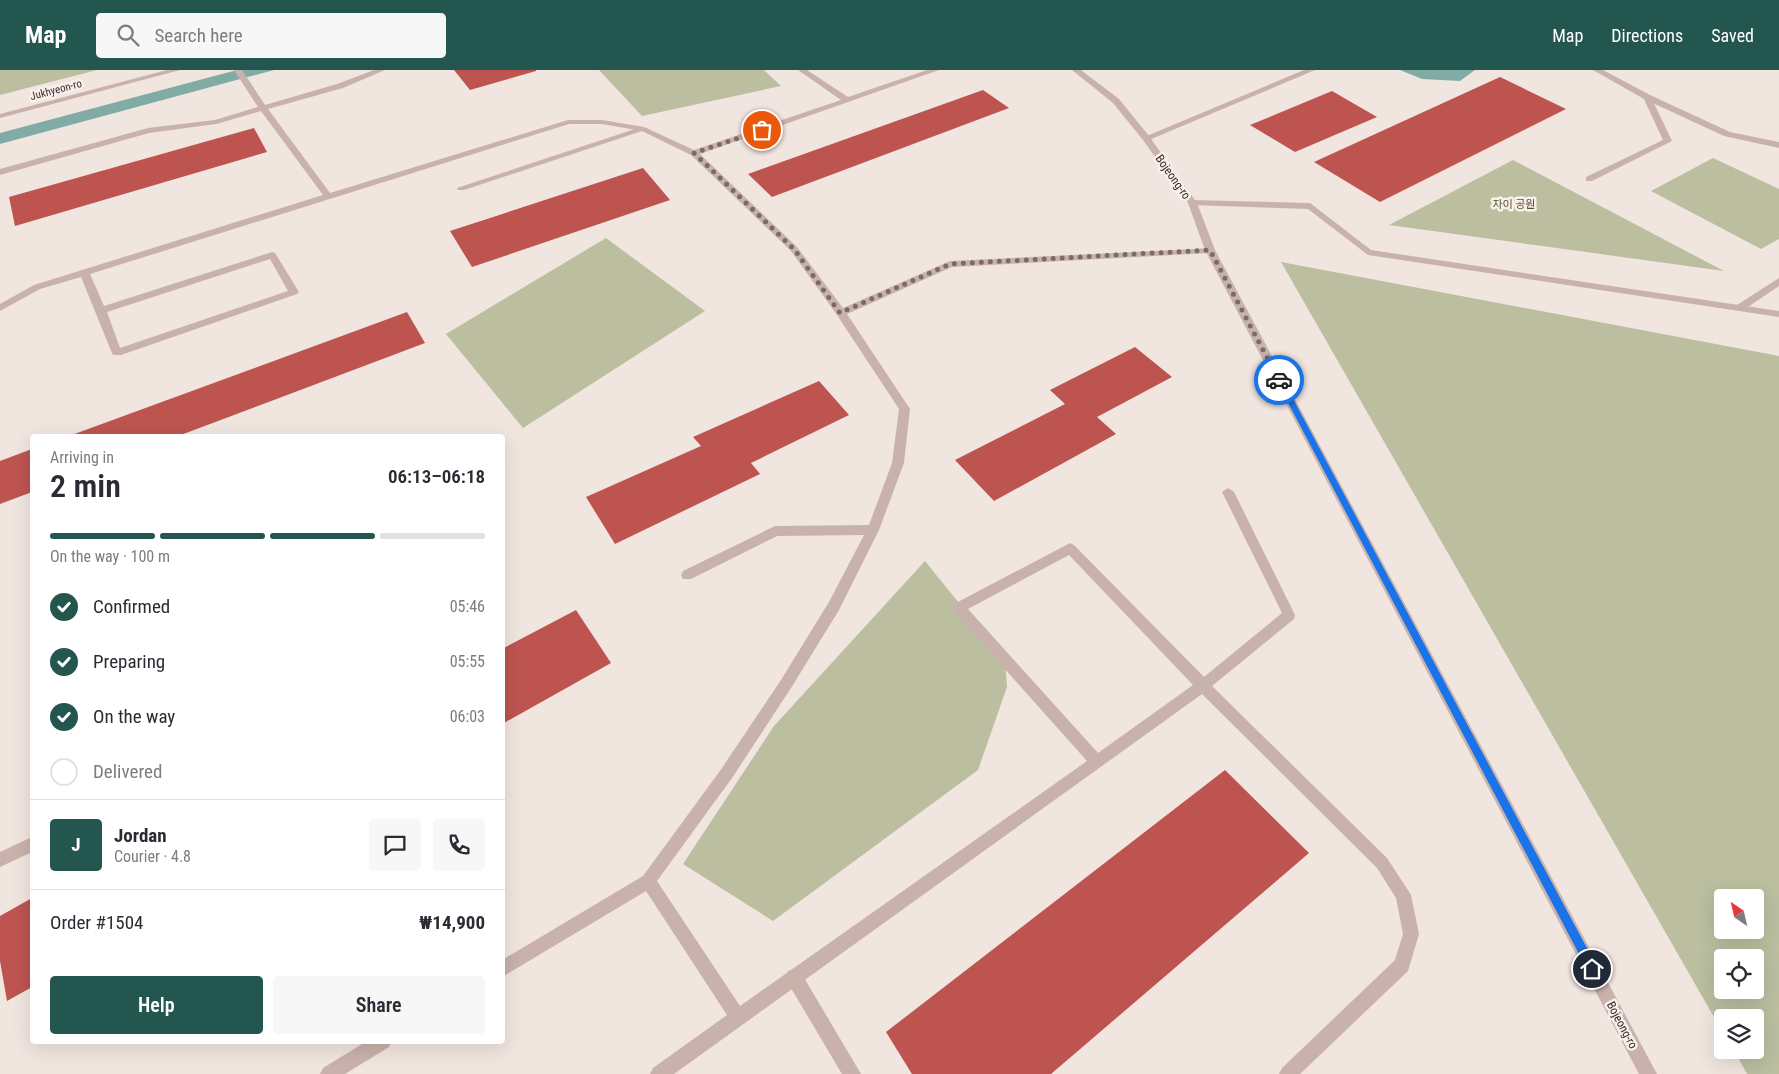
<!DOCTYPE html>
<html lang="en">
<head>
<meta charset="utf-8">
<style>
  body { margin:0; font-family:"Roboto Condensed","Noto Sans KR",sans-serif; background:#f7f7f7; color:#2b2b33; height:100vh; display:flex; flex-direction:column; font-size:19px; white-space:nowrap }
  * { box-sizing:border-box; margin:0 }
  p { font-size:16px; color:#7c7c81 }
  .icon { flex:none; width:28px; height:28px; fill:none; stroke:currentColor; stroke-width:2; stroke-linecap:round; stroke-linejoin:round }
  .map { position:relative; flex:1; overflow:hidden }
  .details { position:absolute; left:30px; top:364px; width:475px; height:610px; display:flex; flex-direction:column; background:#fff; border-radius:5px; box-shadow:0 5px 20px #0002 }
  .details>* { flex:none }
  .needle { width:32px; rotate:326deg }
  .fabs { position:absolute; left:1714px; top:819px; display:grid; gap:10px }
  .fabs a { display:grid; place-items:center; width:50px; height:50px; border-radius:5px; background:#fff; box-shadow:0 5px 20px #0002; font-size:25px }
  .pin { position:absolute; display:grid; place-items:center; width:42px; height:42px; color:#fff; margin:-21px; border:2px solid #fff; border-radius:50%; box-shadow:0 1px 5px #0007 }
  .courier { position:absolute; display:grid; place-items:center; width:50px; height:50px; margin:-25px; border:4px solid #1a73e8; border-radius:50%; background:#fff; color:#222; box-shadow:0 1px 6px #0007 }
  .overview em { font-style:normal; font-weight:600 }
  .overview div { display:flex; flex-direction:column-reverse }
  .overview { display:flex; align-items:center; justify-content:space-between; height:85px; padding:0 20px }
  h1 { font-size:32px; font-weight:600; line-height:38px }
  .bar { display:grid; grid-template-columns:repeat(4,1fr); gap:8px 5px; align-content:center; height:60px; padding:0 20px }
  .bar i { height:6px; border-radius:4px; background:#e1e1e2 }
  .bar .on { background:#22564e }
  .bar p { grid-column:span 4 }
  .line { display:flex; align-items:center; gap:12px; padding:0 20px; border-top:1px solid #e1e1e2 }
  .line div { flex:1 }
  .round { display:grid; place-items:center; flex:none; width:52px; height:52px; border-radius:5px; background:#f7f7f7 }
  ol { padding:0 20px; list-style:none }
  li { display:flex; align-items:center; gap:15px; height:55px }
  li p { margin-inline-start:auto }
  li .icon { padding:5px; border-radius:50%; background:#22564e; color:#fff; stroke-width:4 }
  li:last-child { color:#7c7c81 }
  li i { width:28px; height:28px; border:2px solid #e1e1e2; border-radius:50% }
  .action { display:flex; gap:10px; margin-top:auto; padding:10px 20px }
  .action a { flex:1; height:58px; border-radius:5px; background:#22564e; color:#fff; font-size:20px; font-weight:600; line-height:58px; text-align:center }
  .action a+a { background:#f7f7f7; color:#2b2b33 }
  header { display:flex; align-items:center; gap:30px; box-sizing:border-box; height:70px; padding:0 25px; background:#22564e; color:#fff }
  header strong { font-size:24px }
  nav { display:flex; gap:28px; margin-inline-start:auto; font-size:18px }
  .search { width:350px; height:45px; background:#f7f7f7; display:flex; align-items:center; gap:12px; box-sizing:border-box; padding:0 18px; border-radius:5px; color:#7c7c81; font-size:19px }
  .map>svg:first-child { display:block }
</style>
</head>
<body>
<header>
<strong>Map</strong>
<div class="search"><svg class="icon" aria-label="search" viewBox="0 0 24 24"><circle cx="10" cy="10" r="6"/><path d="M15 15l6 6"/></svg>Search here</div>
<nav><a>Map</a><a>Directions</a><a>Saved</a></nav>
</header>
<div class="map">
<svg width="1779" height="1004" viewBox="0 0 1779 1004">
  <rect width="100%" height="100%" fill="#f1e5df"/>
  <!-- green -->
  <g fill="#bbbfa0" fill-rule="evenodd">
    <path d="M0 0H97L0 25Z"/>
    <path d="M599 0H764L781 16 642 46Z"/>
    <path d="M1713 88 1779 119V169L1761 179 1651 121Z"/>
    <path d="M1513 90 1724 201 1389 155Z"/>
    <path d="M606 168 705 241 523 358 446 264Z"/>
    <path d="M1281 192 1779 286V1004H1747L1734 980H1755V948H1722V961ZM1722 828H1755V860H1722ZM1722 888H1755V920H1722Z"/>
    <path d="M925 491 1005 590 1007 617 978 700 773 851 683 794 774 656Z"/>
  </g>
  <!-- water -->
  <g fill="#80aca5">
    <path d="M237 0H274L0 74V63Z"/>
    <path d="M1400 0H1475L1460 11 1422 9Z"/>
  </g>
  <!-- building -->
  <g fill="#bd5450">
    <path d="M454 0H536V1L470 20Z"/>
    <path d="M1500 7 1566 39 1380 132 1314 92Z"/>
    <path d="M983 20 1009 38 772 127 748 104Z"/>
    <path d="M1332 21 1377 47 1295 82 1250 55Z"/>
    <path d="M254 58 267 82 15 156 9 127Z"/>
    <path d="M643 98 670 130 472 197 450 161Z"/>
    <path d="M407 242 425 273 178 366H69Z"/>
    <path d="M1135 277 1172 307 1097 347 1116 364 994 431 955 390 1065 334 1050 320Z"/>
    <path d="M819 311 849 345 751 393 760 404 615 474 586 427 701 376 693 367Z"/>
    <path d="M32 379V422L0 434V391Z"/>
    <path d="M576 540 611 593 502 654V579Z"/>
    <path d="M1225 700 1309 783 1051 1004H912L886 962Z"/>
    <path d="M32 828V917L7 931 0 891V846Z"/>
  </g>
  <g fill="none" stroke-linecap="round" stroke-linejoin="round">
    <!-- service -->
    <g fill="#c9b2ab" fill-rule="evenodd">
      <path d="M234 0H242L265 35 337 14 374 0H385L343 18 268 39 330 123 568 50H602L644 57 694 80 841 30 798 0H807L848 27 927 0H939L700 84 797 177 843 238 950 191 1213 178V182L1210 183 952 197 847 244 910 339 904 393 879 460 839 540 791 618 732 708 657 811 740 936 1087 691 954 542 953 538 954 534 1070 473 1074 475 1204 607 1282 543 1222 422 1228 418 1234 422 1295 545 1294 549 1212 616 1387 788 1411 825 1419 864 1408 901 1300 1004H1279L1282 998 1395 890 1403 864 1396 828 1377 798 1202 624 674 1004H650L653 998 727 945 646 821 502 907V890L643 806 722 698 781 610 829 532 864 465 777 466 691 509H683L681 505 683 501 775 456 869 455 892 393 899 339 837 245 791 181 691 85 642 61 602 54H569L90 204 104 236 272 182 275 183 299 222 297 224 121 285H113L112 283 81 207 40 219 0 241V234L34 215 323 125 261 41 216 54 149 63 0 105V99L148 58 215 50 258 37ZM270 189 288 221 120 278 107 242ZM1069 485 1193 615 1098 683 968 539Z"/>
      <path d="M1644 25 1651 27 1672 71 1592 111H1586V107L1663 70 1643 27Z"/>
      <path d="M1779 208V216L1745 239H1737V235Z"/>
      <path d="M32 767V782L0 797V782Z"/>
      <path d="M367 971H391L389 977 345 1004H320L323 998Z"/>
    </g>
    <!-- pedestrian -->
    <path fill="#c9b2ab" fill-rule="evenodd" d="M794 899 800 901 861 1004H842L788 913 786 907 788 901Z"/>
    <!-- minor -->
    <g fill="#c9b2ab" fill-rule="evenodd">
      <path d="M1304 0H1315L1149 70 1142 68Z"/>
      <path d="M1593 0H1603L1650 25 1730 62 1779 72V78L1724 66 1644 29Z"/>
      <path d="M641 57 648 59 464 120H458L457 118Z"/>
      <path d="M1192 130 1310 133 1371 180 1779 241V247L1368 185 1308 139 1189 135V131Z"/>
    </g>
    <!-- tertiary -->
    <g fill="#c9b2ab" fill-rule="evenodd">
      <path d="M167 0H180L0 48V44Z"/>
      <path d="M1072 0H1081L1119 29 1149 66 1197 133 1215 180 1657 1004H1639L1205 180 1188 133 1143 70 1113 33Z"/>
    </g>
  </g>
  <!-- route -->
  <path fill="#1a73e8" d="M1279 308 1283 310 1596 895 1598 899 1596 903 1592 904 1589 903 1276 310Z"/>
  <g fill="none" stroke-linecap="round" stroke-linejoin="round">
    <!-- done -->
    <path stroke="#786c69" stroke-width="5" stroke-dasharray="0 9" d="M762 60 694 83 794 179 840 243 950 194 1210 180 1279 310"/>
  </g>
  <g text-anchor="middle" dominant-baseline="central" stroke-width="5" stroke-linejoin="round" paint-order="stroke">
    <!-- far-street labels -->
    <g font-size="11" fill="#372b2a" stroke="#f9f0eb">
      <text transform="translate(56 20) rotate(-15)">Jukhyeon-ro</text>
    </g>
    <!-- far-park labels -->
    <g font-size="11" fill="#4e532f" stroke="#f9f0eb">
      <text x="1514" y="134">자이 공원</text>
    </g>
    <!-- street labels -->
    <g font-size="12" fill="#372b2a" stroke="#f9f0eb">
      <text transform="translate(1173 107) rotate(55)">Bojeong-ro</text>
      <text transform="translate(1622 955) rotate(62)">Bojeong-ro</text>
    </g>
  </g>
</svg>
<div class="fabs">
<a><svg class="needle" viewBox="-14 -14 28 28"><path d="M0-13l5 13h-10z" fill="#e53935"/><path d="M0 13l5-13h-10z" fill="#7c7c81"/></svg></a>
<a><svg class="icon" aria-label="locate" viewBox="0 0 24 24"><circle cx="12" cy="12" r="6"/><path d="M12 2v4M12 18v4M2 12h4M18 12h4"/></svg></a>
<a><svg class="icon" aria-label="layers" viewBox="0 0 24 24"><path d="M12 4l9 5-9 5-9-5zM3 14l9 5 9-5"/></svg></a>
</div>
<div class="pin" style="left:762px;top:60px;background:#ea580c"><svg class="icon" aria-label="bag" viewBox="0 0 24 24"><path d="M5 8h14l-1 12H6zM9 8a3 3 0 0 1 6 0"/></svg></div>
<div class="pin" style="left:1592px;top:899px;background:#1f2937"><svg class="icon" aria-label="home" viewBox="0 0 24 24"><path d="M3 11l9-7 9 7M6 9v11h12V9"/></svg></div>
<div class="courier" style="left:1279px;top:310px"><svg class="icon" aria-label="car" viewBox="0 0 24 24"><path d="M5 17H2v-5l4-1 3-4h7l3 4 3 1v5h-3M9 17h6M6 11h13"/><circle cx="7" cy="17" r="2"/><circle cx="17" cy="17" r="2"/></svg></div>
<section class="details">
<div class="overview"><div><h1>2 min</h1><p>Arriving in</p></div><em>06:13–06:18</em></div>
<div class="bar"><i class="on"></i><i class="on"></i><i class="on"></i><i></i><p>On the way · 100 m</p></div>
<ol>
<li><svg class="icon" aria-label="check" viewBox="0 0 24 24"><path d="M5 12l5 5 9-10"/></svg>Confirmed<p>05:46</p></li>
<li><svg class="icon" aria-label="check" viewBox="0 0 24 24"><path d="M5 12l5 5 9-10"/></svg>Preparing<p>05:55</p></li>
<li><svg class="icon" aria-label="check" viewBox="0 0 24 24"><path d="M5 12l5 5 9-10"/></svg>On the way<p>06:03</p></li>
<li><i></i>Delivered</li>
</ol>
<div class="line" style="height:90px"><b class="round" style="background:#22564e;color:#fff">J</b><div><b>Jordan</b><p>Courier · 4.8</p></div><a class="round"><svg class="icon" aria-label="chat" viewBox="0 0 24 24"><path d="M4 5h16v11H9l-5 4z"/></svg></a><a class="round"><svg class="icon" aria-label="phone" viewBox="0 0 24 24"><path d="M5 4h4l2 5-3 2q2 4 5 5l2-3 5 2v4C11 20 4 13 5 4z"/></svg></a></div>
<div class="line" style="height:65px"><div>Order #1504</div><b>₩14,900</b></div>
<div class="action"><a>Help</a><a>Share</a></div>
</section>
</div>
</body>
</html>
